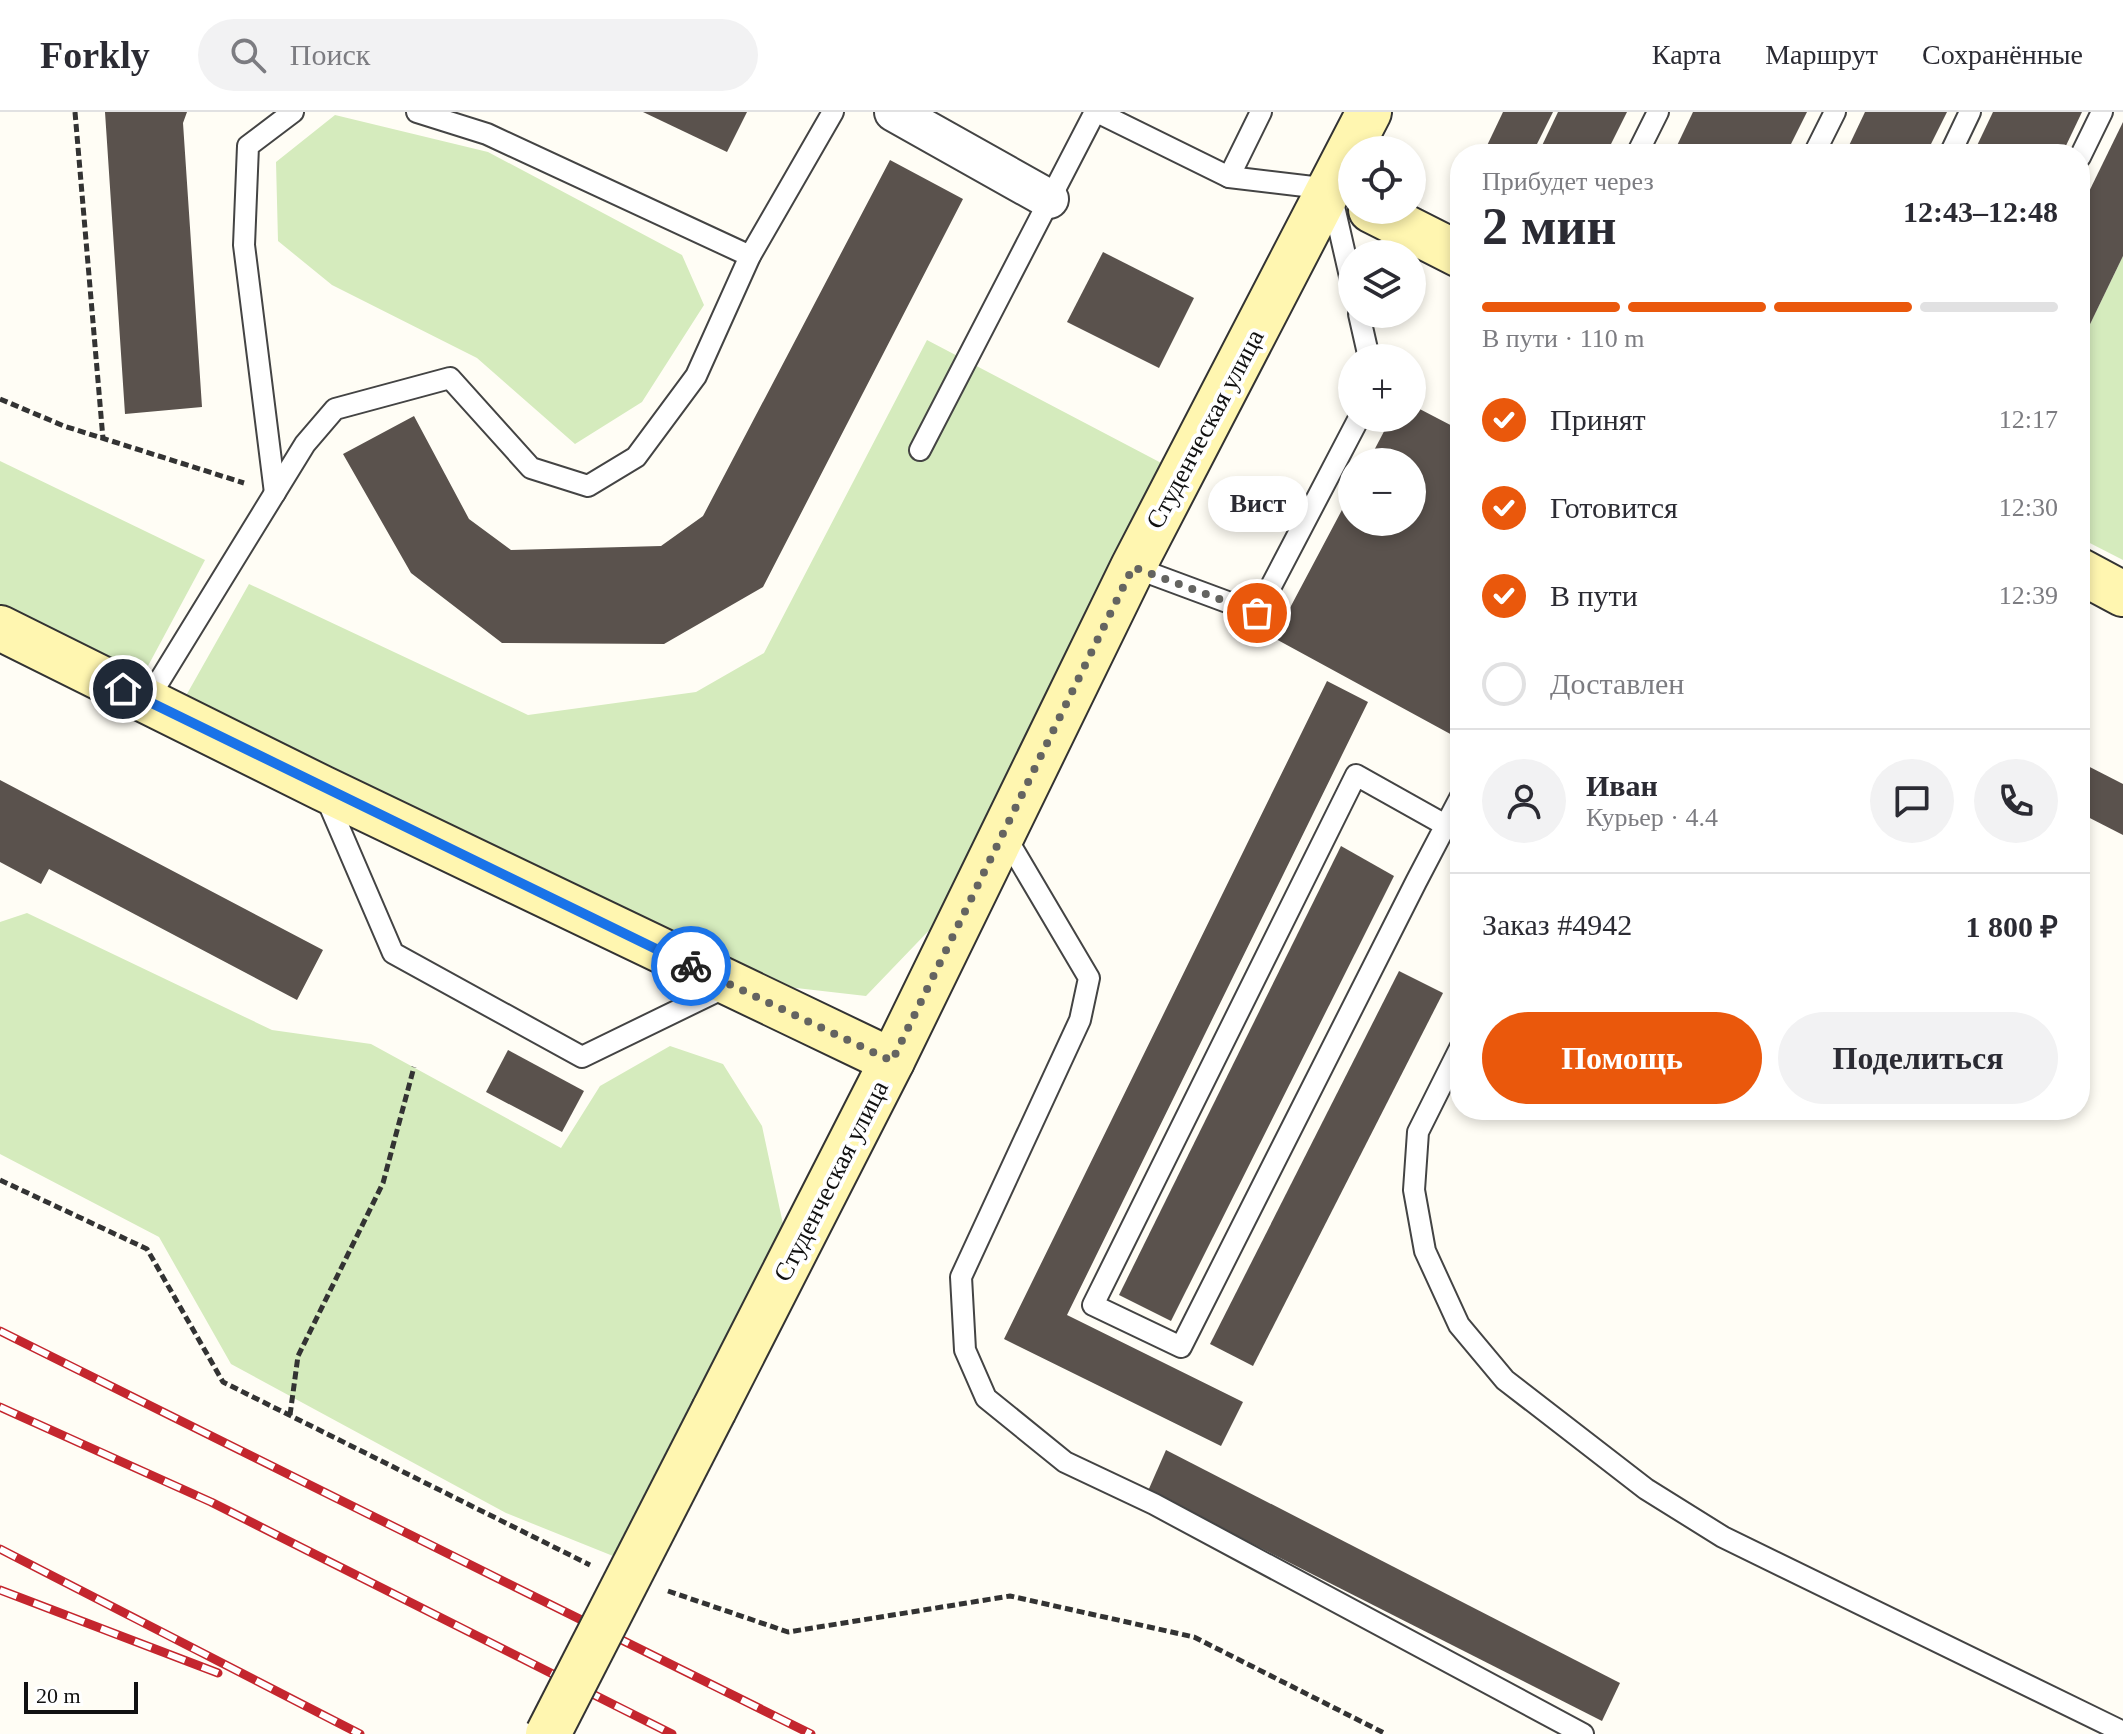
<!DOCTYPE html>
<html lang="ru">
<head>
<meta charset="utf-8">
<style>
  body { margin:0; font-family:"Times New Roman",serif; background:#f2f2f3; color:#2b2b33; height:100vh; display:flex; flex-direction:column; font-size:30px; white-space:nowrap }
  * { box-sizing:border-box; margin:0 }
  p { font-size:26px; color:#7c7c81 }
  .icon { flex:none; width:44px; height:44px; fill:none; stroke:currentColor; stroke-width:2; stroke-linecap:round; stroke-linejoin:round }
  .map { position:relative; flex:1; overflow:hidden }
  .drawer { position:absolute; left:1450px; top:32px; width:640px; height:976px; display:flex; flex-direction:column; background:#fff; border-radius:32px; box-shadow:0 4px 12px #0003 }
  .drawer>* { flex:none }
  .tools { position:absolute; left:1338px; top:24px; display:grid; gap:16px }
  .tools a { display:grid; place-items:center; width:88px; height:88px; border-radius:50%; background:#fff; box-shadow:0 4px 12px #0003; font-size:40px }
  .scale { position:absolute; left:24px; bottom:20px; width:114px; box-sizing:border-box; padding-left:8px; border:4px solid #111; border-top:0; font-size:22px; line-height:28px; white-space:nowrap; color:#111; -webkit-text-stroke:6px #fff; paint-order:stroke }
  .pin { position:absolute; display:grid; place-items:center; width:68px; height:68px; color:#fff; margin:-34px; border:4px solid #fff; border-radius:50%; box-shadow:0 2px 8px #0007 }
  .courier { position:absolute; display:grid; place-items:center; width:80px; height:80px; margin:-40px; border:6px solid #1a73e8; border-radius:50%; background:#fff; color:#222; box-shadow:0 2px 10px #0007 }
  .bubble { position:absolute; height:56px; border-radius:28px; background:#fff; box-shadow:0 4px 12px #0003; font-size:26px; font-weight:600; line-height:56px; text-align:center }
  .head em { font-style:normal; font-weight:600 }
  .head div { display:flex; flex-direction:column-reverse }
  .head { display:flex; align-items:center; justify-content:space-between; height:136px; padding:0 32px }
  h1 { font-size:52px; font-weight:600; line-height:60px }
  .bar { display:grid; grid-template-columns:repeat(4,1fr); gap:12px 8px; align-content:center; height:96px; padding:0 32px }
  .bar i { height:10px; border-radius:6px; background:#e1e1e2 }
  .bar .on { background:#ea580c }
  .bar p { grid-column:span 4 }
  .line { display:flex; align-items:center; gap:20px; padding:0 32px; border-top:2px solid #e1e1e2 }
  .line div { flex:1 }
  .round { display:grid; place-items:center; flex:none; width:84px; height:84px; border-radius:42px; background:#f2f2f3 }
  ol { padding:0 32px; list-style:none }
  li { display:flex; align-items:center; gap:24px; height:88px }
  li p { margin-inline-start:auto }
  li .icon { padding:8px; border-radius:50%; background:#ea580c; color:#fff; stroke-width:4 }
  li:last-child { color:#7c7c81 }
  li i { width:44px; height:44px; border:4px solid #e1e1e2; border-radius:50% }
  .button { display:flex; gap:16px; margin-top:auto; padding:16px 32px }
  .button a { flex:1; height:92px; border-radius:48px; background:#ea580c; color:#fff; font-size:32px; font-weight:600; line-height:92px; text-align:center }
  .button a+a { background:#f2f2f3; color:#2b2b33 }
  header { display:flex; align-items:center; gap:48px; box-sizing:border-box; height:112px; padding:0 40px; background:#fff; border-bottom:2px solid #e1e1e2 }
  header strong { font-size:38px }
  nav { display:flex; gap:44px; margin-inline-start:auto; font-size:28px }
  .search { width:560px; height:72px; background:#f2f2f3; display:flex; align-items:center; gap:20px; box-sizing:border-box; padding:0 28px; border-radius:44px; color:#7c7c81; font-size:30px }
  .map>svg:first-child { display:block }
</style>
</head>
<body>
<header>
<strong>Forkly</strong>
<div class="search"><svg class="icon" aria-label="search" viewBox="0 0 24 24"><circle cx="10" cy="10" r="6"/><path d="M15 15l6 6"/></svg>Поиск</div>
<nav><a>Карта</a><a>Маршрут</a><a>Сохранённые</a></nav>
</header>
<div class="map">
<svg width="2123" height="1622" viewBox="0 0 2123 1622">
  <rect width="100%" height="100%" fill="#fffdf5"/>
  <!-- green -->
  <g fill="#d5ebbd">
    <path d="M335 3 488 40 682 143 704 193 642 290 575 332 477 246 332 173 278 129 276 50Z"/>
    <path d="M2123 144V448L2080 426V233Z"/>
    <path d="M927 228 1167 354 964 782 866 884 770 873 183 589 249 472 528 603 696 580 764 541Z"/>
    <path d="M0 349 205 448 142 565 0 494Z"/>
    <path d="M27 801 272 918 371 932 561 1036 600 974 670 934 723 952 762 1014 783 1112 618 1446 506 1401 231 1252 159 1125 0 1042V810Z"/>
  </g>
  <!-- building -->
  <g fill="#5a524d">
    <path d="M105 0H187L183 11 202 295 125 302Z"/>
    <path d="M643 0H747L727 40Z"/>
    <path d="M1503 0H1553L1532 42H1483Z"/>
    <path d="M1558 0H1627L1606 42H1538Z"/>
    <path d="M1693 0H1807L1786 42H1673Z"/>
    <path d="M1865 0H1947L1926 42H1845Z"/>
    <path d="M1993 0H2082L2062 42H1973Z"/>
    <path d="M2123 10V144L2080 233V98Z"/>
    <path d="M890 48 963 87 763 475 664 532 502 531 411 461 343 342 414 304 469 407 511 438 661 434 703 404Z"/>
    <path d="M1103 140 1194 186 1159 256 1067 210Z"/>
    <path d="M1412 293 1460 318V613L1454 624 1274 526 1352 379V410H1412V350H1368L1391 306H1412Z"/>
    <path d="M1327 569 1368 590 1067 1203 1243 1290 1221 1334 1004 1227Z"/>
    <path d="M2080 650 2123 672V723L2080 701Z"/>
    <path d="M0 668 323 838 297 888 49 757 41 772 0 750Z"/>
    <path d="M1341 734 1394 764 1171 1209 1119 1183Z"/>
    <path d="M1399 859 1443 881 1253 1254 1210 1232Z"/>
    <path d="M508 938 584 979 562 1020 486 980Z"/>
    <path d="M1166 1338 1620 1571 1602 1609 1148 1379Z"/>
  </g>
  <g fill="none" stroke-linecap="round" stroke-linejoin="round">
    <defs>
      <g id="lane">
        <path d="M417 0 487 22 750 144"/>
        <path d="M1097 0 1229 65 1330 77 1352 173"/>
        <path d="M1637 42 1658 0"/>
        <path d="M1814 42 1835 0"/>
        <path d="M1950 42 1970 0"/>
        <path d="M2080 45 2102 0"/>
        <path d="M1229 65 1261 0"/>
        <path d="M1359 202 1369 246"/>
        <path d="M920 338 1095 0"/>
        <path d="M275 381 244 133 248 34 293 0"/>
        <path d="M1133 455 1257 501 1359 306"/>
        <path d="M147 589 305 332 335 297 450 266 531 356 588 374 636 345 696 264 750 144 833 0"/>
        <path d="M325 683 393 841 582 945 730 873"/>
        <path d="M1447 714 1356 663 1093 1193 1181 1235 1416 770 1460 686"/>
        <path d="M1004 722 1089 866 1080 908 961 1165 965 1238 986 1286 1065 1350 1154 1392 1583 1622"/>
        <path d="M1460 936 1418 1020 1414 1078 1425 1139 1459 1213 1505 1268 1646 1377 1723 1425 2123 1620"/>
      </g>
      <path id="street" d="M894 0 1049 87"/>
      <g id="secondary">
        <path d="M1371 98 1460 143"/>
        <path d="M2080 459 2123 482"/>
        <path d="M0 516 322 676 892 949"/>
        <path d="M714 1298 892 949 1133 455 1369 0"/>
      </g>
    </defs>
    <!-- lane casing -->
    <use href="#lane" stroke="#444" stroke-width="24"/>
    <!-- street casing -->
    <use href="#street" stroke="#444" stroke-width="42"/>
    <!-- secondary casing -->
    <use href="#secondary" stroke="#333" stroke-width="48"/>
    <!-- path -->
    <g stroke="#333" stroke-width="5" stroke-dasharray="8 4" stroke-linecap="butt">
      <path d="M75 0 103 327"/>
      <path d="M0 287 64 314 244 371"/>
      <path d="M0 1068 147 1137 223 1270 590 1453"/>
      <path d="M290 1303 298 1244 383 1071 414 955"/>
      <path d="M668 1479 788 1520 1010 1484 1194 1525 1386 1622"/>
    </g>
    <!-- lane -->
    <use href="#lane" stroke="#fff" stroke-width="20"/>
    <!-- street -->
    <use href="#street" stroke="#fff" stroke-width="38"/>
    <!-- secondary -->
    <use href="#secondary" stroke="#fff6b0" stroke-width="44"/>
    <defs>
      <g id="rail">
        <path d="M0 1219 811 1622"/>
        <path d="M0 1295 211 1390 672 1622"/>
        <path d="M0 1437 360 1622"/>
        <path d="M0 1478 218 1561"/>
      </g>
    </defs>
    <!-- rail casing -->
    <use href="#rail" stroke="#c4262e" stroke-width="9"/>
    <!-- rail -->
    <use href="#rail" stroke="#fff" stroke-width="6" stroke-dasharray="18" stroke-linecap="butt"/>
    <defs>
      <path id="secondary-bridge" d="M548 1622 714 1298"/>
    </defs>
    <!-- secondary-bridge casing -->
    <use href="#secondary-bridge" stroke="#333" stroke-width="48" stroke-linecap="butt"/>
    <!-- secondary-bridge -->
    <use href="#secondary-bridge" stroke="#fff6b0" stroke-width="44"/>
  </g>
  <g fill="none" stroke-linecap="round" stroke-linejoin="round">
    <!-- done -->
    <path stroke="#646461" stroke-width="8" stroke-dasharray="0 14.4" d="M691 854 892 949 1133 455 1257 501"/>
    <!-- route -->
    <path stroke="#1a73e8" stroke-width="10" d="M123 577 691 854"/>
  </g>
  <g text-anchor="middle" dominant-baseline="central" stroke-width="8" stroke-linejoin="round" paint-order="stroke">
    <!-- street labels -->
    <g font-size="26" fill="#111" stroke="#fff">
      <text transform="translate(1205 317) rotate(-62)">Студенческая улица</text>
      <text transform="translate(831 1069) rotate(-63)">Студенческая улица</text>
    </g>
  </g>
</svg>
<div class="tools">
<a><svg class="icon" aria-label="locate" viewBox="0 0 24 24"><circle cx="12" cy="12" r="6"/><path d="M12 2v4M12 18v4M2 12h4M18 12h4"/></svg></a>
<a><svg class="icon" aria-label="layers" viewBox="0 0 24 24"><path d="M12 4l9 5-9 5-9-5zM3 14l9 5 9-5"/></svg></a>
<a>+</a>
<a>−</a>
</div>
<div class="scale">20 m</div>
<div class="pin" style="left:1257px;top:501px;background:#ea580c"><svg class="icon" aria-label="bag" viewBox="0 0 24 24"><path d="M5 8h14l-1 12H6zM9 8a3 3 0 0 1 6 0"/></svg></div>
<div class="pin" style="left:123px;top:577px;background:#1f2937"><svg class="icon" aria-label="home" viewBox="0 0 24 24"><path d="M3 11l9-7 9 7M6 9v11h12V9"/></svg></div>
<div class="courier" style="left:691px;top:854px"><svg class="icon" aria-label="bike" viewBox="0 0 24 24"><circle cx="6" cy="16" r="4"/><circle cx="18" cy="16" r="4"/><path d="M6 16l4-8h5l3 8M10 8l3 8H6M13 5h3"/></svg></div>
<div class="bubble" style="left:1208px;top:364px;width:100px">Вист</div>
<section class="drawer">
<div class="head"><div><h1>2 мин</h1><p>Прибудет через</p></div><em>12:43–12:48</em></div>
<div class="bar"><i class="on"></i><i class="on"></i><i class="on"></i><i></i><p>В пути · 110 m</p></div>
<ol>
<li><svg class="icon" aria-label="check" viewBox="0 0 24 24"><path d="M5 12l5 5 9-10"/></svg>Принят<p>12:17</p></li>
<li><svg class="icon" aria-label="check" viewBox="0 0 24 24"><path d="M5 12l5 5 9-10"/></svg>Готовится<p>12:30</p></li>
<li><svg class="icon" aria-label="check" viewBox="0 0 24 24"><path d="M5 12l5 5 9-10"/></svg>В пути<p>12:39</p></li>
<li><i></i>Доставлен</li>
</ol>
<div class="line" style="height:144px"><a class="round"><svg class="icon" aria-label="person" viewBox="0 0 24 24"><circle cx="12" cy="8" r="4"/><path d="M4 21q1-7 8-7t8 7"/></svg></a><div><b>Иван</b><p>Курьер · 4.4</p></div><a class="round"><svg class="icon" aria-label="chat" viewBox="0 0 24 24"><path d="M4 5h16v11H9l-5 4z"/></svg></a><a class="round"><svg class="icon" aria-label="phone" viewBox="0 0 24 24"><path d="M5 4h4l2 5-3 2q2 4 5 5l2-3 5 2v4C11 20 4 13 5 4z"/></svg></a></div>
<div class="line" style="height:104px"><div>Заказ #4942</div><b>1 800 ₽</b></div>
<div class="button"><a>Помощь</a><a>Поделиться</a></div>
</section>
</div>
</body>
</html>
